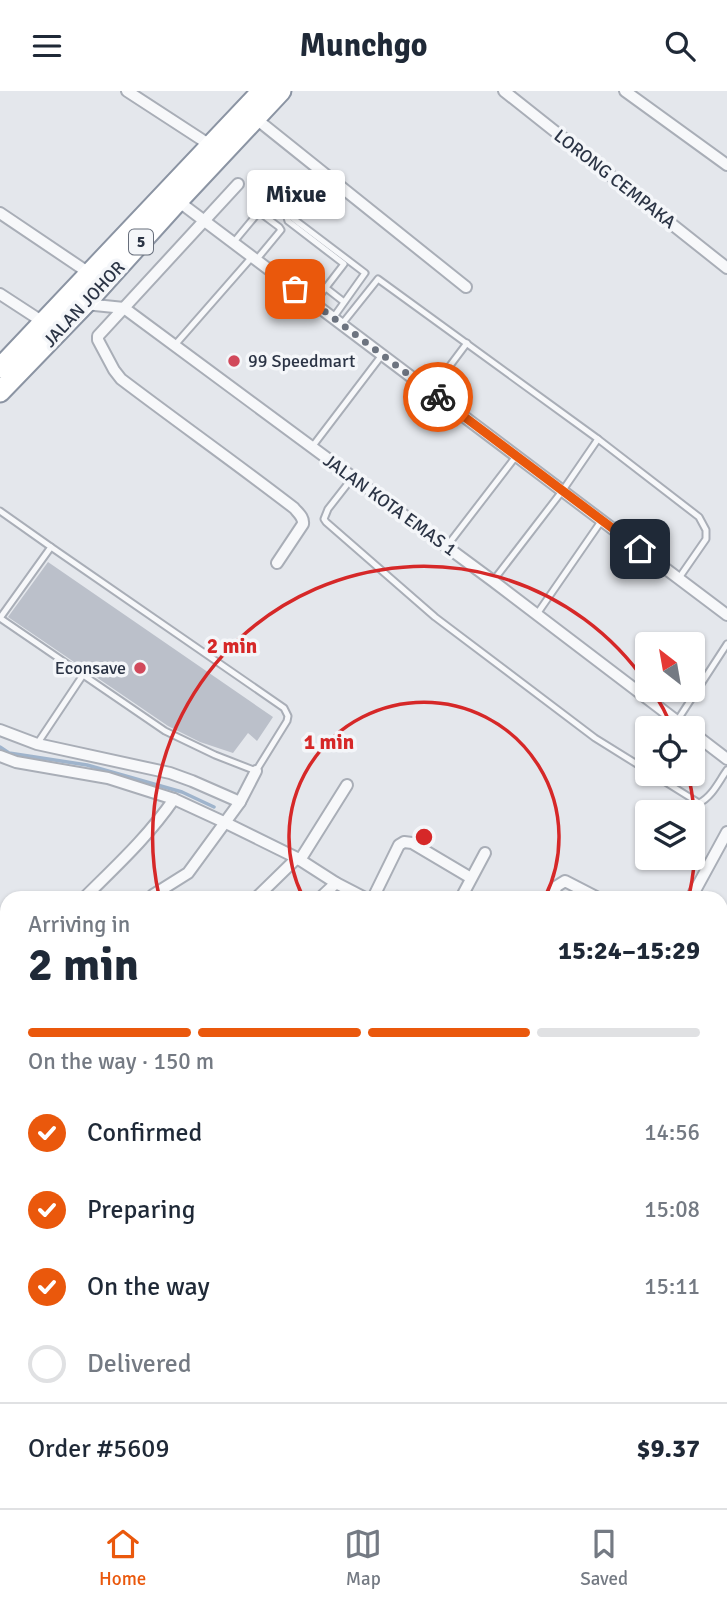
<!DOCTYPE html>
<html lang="en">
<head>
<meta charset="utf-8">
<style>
  body { margin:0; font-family:Signika,sans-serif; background:#f2f2f3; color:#1f2937; height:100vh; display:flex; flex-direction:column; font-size:26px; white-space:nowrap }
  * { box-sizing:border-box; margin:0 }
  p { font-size:23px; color:#747a83 }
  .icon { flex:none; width:38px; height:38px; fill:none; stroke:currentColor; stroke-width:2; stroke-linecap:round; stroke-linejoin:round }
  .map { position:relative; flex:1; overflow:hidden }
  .panel { position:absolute; left:0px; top:800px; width:728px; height:618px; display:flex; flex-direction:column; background:#fff; border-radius:21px 21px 0 0; box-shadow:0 2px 5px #0004 }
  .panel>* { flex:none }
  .needle { width:46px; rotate:329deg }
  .tools { position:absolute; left:635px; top:541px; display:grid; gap:14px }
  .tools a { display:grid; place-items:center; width:70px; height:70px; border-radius:7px; background:#fff; box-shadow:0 2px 5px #0004; font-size:35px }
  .pin { position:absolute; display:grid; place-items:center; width:60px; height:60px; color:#fff; margin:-30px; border-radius:14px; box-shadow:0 4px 10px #0006 }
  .courier { position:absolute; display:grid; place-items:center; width:70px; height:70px; margin:-35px; border:5px solid #ea580c; border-radius:50%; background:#fff; color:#222; box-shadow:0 2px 9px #0007 }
  .bubble { position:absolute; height:49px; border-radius:7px; background:#fff; box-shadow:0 2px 5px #0004; font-size:23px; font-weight:700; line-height:49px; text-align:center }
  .summary em { font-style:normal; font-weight:700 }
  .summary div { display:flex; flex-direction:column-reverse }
  .summary { display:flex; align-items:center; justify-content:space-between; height:119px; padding:0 28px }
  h1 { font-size:46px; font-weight:700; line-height:52px }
  .bar { display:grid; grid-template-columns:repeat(4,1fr); gap:10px 7px; align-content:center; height:84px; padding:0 28px }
  .bar i { height:9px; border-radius:5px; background:#e0e1e3 }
  .bar .active { background:#ea580c }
  .bar p { grid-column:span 4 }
  .line { display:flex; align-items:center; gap:18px; padding:0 28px; border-top:2px solid #e0e1e3 }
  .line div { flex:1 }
  ol { padding:0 28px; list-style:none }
  li { display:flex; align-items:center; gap:21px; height:77px }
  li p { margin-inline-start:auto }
  li .icon { padding:7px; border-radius:50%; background:#ea580c; color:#fff; stroke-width:4 }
  li:last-child { color:#747a83 }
  li i { width:38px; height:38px; border:4px solid #e0e1e3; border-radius:50% }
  header { display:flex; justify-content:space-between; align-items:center; height:91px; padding:0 28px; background:#fff; font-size:32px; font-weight:700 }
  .tabs { display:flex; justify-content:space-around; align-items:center; height:98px; border-top:2px solid #e0e1e3; background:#fff; font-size:19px; color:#747a83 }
  .tabs a { display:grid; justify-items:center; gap:4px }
  .tabs .active { color:#ea580c }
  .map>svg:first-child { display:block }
</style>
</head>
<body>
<header><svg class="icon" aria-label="menu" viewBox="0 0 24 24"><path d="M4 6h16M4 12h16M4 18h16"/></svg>Munchgo<svg class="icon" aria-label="search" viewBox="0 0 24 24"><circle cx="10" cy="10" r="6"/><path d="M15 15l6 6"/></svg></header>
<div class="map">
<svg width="727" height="1417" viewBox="0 0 727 1417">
  <rect width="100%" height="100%" fill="#e4e7ec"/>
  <!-- green -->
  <path fill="#c9d6c5" d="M543 1410 619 1411 639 1417H540Z"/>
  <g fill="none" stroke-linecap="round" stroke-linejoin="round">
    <!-- stream -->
    <path stroke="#9fb4cc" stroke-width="3.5" d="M0 656 9 662 87 674 182 701 214 716"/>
  </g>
  <!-- building -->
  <path fill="#bbc0ca" d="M48 471 273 626 257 650 248 642 233 662 200 651 168 635 8 526Z"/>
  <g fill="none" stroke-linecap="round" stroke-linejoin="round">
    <defs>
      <g id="service">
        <path d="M286 123 288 130 344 173 314 212"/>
        <path d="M233 152 267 111 270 110 365 182 333 227"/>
        <path d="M257 168 281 139 279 136 259 121"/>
        <path d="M326 197 344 211"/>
        <path d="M342 233 378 188 598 348"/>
        <path d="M174 255 252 166"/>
        <path d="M431 300 467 252"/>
        <path d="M312 356 382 264"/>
        <path d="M353 386 328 418 324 428 326 431 435 526 595 647 648 680"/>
        <path d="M0 420 51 456 0 527"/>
        <path d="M447 455 517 364"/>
        <path d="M493 490 563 399 598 348 699 426 706 439V448L679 487"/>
        <path d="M537 523 602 429"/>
        <path d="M0 527 165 640 215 664 256 680 287 630 288 625 284 617 51 456"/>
        <path d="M677 630 727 553"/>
        <path d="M37 653 83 584"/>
        <path d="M651 682 699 712C712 706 719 690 727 679"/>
      </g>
      <g id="minor">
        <path d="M127 0 210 54"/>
        <path d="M504 0 727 177"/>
        <path d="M625 0 727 74"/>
        <path d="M255 27 466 196"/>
        <path d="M238 93 98 245V249L114 279 121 288C179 332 237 373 294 417 298 422 304 426 303 433L277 472"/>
        <path d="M178 110 727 524"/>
        <path d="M0 122 89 182"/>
        <path d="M0 203 43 231"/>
        <path d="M85 213 124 217 493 490 686 637"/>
        <path d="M0 639 37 653 170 682 192 690 240 711"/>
        <path d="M693 642 727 668"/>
        <path d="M0 665 16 671 108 687 174 708 226 732 297 767 336 792 365 807"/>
        <path d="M300 769 347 694"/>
        <path d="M84 807C117 774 147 747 174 708"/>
        <path d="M152 807 153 804 188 782 240 711 256 680"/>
        <path d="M256 807 297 767"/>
        <path d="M320 807 336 792"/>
        <path d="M373 807 399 754 404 751 412 752 471 787"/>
        <path d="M461 807 485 762"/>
        <path d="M551 807 557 795 565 790 598 807"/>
        <path d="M691 807 727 741"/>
        <path d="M721 936 727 929"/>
        <path d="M0 1056 7 1050"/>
        <path d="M721 1068 727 1072"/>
        <path d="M0 1119 7 1113"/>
        <path d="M721 1178 727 1164"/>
        <path d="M0 1259 7 1253"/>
        <path d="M721 1361 724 1366"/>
        <path d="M0 1369 7 1363"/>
        <path d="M74 1417 80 1412"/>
        <path d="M185 1417 193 1410"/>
        <path d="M401 1417 407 1410"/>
      </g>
      <g id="trunk">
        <path d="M0 277 262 0"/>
        <path d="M0 301 85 213 178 110 281 0"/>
      </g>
    </defs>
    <!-- service casing -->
    <use href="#service" stroke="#a9aeb7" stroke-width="9"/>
    <!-- minor casing -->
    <use href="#minor" stroke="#a9aeb7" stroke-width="14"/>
    <!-- trunk casing -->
    <use href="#trunk" stroke="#8b94a3" stroke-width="23"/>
    <!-- service -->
    <use href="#service" stroke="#f7f8fa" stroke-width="5"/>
    <!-- minor -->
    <use href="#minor" stroke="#f7f8fa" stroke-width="10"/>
    <!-- trunk -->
    <use href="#trunk" stroke="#fff" stroke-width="19"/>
  </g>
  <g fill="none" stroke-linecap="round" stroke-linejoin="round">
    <!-- done -->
    <path stroke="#6c737f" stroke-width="7" stroke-dasharray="0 12.6" d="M295 198 438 306"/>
    <!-- route -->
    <path stroke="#ea580c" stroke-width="9" d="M438 306 640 458"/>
  </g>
  <!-- distance rings -->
  <g fill="none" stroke="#d62828" stroke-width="3.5">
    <path d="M303 806A135 135 0 1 1 545 806"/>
    <path d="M159 805A271 271 0 0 1 647 593M653 600A271 271 0 0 1 672 636M688 683A271 271 0 0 1 689 805"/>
  </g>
  <!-- markers -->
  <g fill="#d1495b" stroke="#f4f6f9" stroke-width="2.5">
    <circle cx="234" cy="270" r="7"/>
    <circle cx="140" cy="577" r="7"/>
  </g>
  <g text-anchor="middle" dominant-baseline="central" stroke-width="7" stroke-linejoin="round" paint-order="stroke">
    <!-- shield labels -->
    <rect fill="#f4f6f9" stroke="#676e7b" stroke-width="2" x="129" y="138.5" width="24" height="25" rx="5"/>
    <g font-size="16" font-weight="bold" fill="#2b3445">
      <text x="141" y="151">5</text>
    </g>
    <!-- street labels -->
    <g font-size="18" fill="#2b3445" stroke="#f4f6f9">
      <text transform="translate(615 88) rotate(38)">LORONG CEMPAKA</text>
      <text transform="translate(84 213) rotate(-47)">JALAN JOHOR</text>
      <text transform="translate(390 414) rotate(36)">JALAN KOTA EMAS 1</text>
    </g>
    <!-- poi labels -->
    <g font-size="18" fill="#2b3445" stroke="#f4f6f9" text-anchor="start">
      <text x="248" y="270">99 Speedmart</text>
      <text x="126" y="577" text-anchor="end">Econsave</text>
    </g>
  </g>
  <circle cx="424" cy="746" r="10" fill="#d62828" stroke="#f4f6f9" stroke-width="3.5"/>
  <g font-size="21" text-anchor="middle" font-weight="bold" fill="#d62828" stroke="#f4f6f9" stroke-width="7" stroke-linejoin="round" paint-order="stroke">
    <text x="232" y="562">2 min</text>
    <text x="329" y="658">1 min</text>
  </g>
</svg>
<div class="tools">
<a><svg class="needle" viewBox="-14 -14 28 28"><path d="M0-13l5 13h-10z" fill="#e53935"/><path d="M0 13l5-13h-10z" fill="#747a83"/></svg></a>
<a><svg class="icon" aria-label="locate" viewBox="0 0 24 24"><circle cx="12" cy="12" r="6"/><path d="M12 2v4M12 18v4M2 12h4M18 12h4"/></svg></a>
<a><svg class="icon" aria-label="layers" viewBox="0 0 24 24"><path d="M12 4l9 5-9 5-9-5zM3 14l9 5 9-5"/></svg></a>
</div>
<div class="pin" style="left:295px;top:198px;background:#ea580c"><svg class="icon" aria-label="bag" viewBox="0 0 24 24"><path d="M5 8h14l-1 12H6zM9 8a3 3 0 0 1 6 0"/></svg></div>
<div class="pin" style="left:640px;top:458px;background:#1f2937"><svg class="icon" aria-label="home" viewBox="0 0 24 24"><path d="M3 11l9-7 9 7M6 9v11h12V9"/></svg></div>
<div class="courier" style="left:438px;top:306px"><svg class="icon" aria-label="bike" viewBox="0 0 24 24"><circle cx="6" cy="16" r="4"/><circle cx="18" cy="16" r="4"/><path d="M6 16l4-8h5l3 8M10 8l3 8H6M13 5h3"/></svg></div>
<div class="bubble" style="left:247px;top:79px;width:98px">Mixue</div>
<section class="panel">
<div class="summary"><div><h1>2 min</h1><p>Arriving in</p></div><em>15:24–15:29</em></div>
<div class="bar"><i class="active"></i><i class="active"></i><i class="active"></i><i></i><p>On the way · 150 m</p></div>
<ol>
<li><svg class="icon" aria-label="check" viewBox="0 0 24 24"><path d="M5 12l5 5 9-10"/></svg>Confirmed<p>14:56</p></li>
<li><svg class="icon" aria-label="check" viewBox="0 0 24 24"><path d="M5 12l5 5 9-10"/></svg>Preparing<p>15:08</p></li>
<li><svg class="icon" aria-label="check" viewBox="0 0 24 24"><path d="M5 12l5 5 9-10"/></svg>On the way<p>15:11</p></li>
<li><i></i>Delivered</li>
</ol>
<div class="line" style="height:91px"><div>Order #5609</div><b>$9.37</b></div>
</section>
</div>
<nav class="tabs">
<a class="active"><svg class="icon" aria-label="home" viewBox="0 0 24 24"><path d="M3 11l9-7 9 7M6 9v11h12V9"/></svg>Home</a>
<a><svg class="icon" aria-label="map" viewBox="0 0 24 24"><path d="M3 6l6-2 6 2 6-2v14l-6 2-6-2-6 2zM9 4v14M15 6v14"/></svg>Map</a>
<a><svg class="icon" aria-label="saved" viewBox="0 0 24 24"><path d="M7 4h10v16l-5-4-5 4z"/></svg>Saved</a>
</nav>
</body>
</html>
